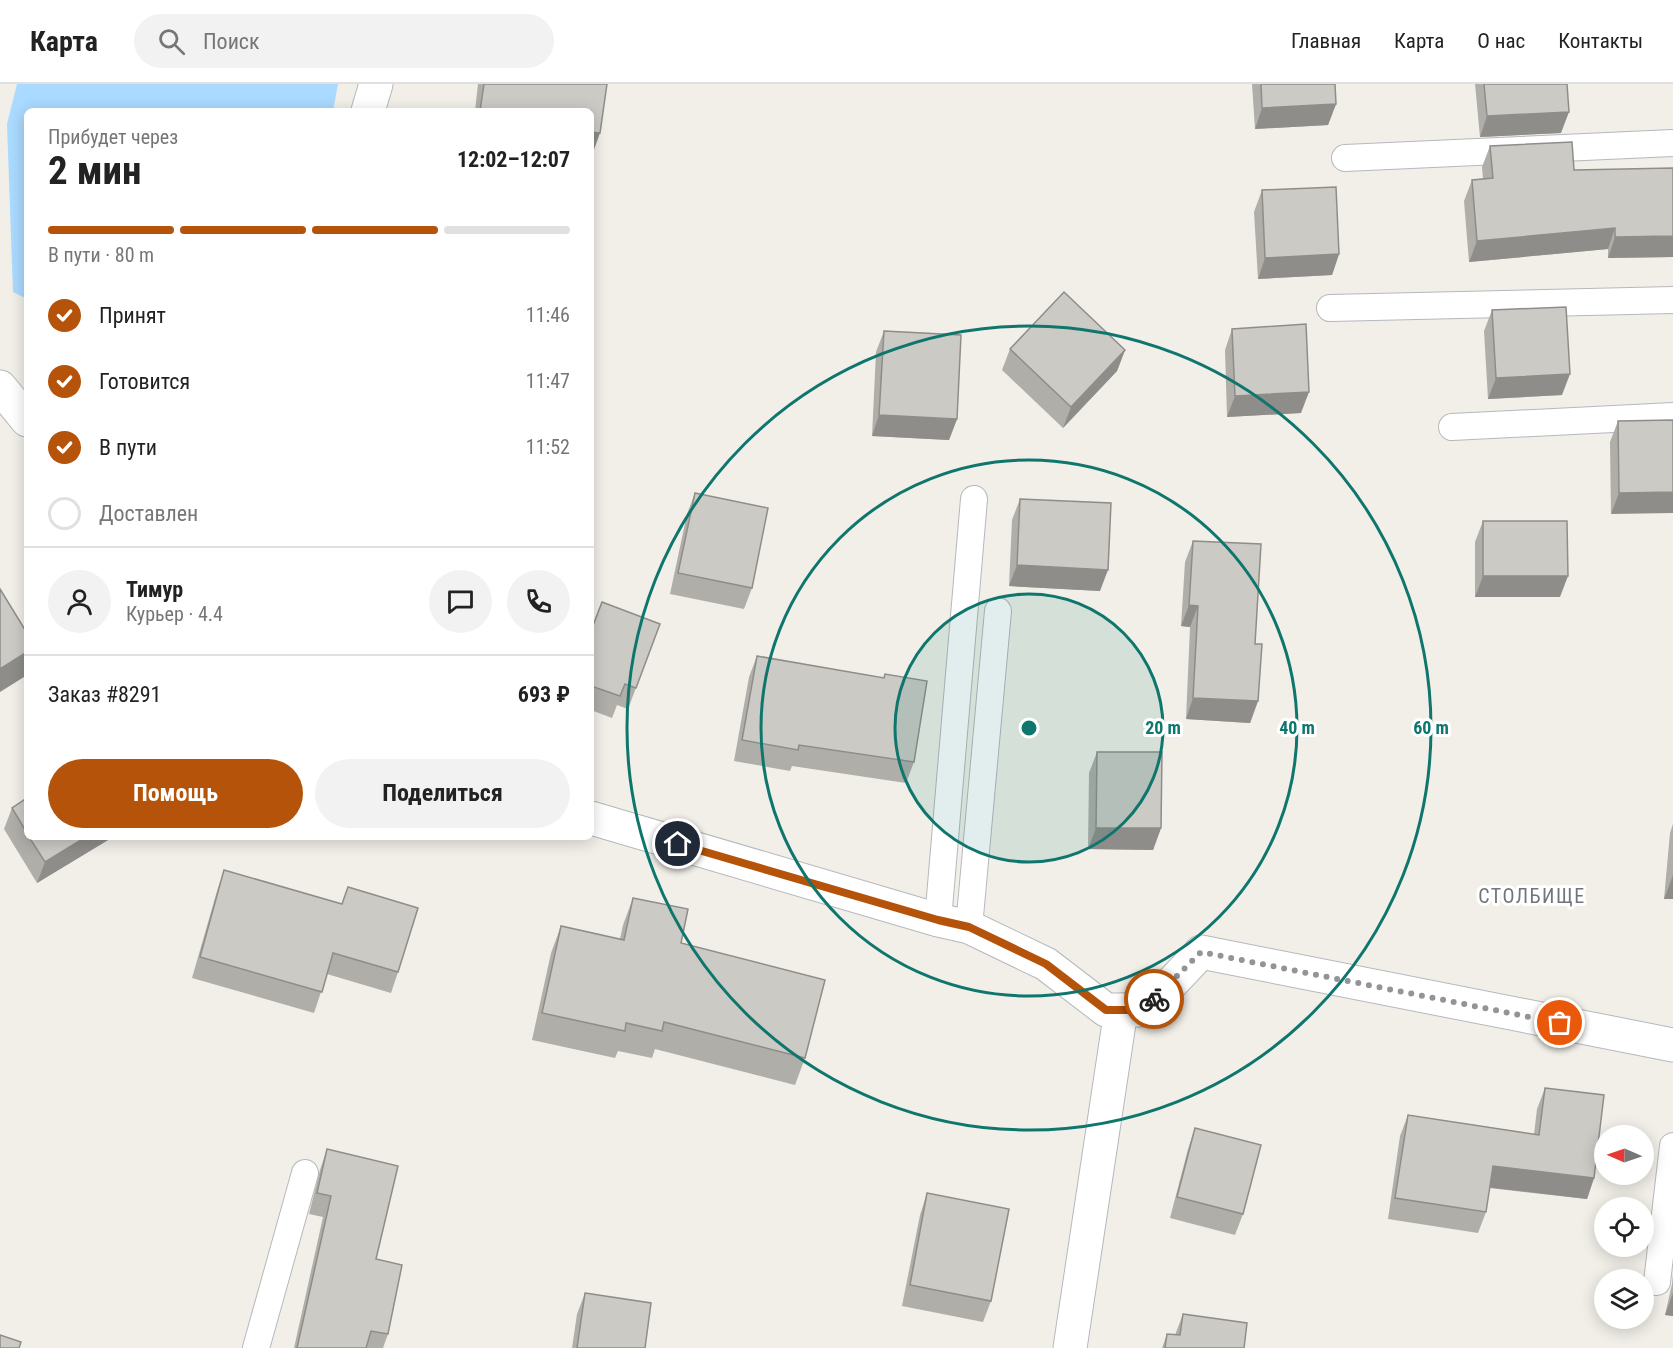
<!DOCTYPE html>
<html lang="ru">
<head>
<meta charset="utf-8">
<style>
  body { margin:0; font-family:"Roboto Condensed",sans-serif; background:#f2f2f2; color:#222; height:100vh; display:flex; flex-direction:column; font-size:22px; white-space:nowrap }
  * { box-sizing:border-box; margin:0 }
  p { font-size:20px; color:#767676 }
  .icon { flex:none; width:33px; height:33px; fill:none; stroke:currentColor; stroke-width:2; stroke-linecap:round; stroke-linejoin:round }
  .map { position:relative; flex:1; overflow:hidden }
  .panel { position:absolute; left:24px; top:24px; width:570px; height:732px; display:flex; flex-direction:column; background:#fff; border-radius:9px; box-shadow:0 3px 15px #0003 }
  .panel>* { flex:none }
  .needle { width:39px; rotate:272deg }
  .fabs { position:absolute; left:1594px; top:1041px; display:grid; gap:12px }
  .fabs a { display:grid; place-items:center; width:60px; height:60px; border-radius:50%; background:#fff; box-shadow:0 3px 15px #0003; font-size:30px }
  .pin { position:absolute; display:grid; place-items:center; width:51px; height:51px; color:#fff; margin:-26px; border:3px solid #fff; border-radius:50%; box-shadow:0 2px 6px #0007 }
  .courier { position:absolute; display:grid; place-items:center; width:60px; height:60px; margin:-30px; border:4px solid #b45309; border-radius:50%; background:#fff; color:#222; box-shadow:0 2px 8px #0007 }
  .head em { font-style:normal; font-weight:700 }
  .head div { display:flex; flex-direction:column-reverse }
  .head { display:flex; align-items:center; justify-content:space-between; height:102px; padding:0 24px }
  h1 { font-size:39px; font-weight:700; line-height:45px }
  .bar { display:grid; grid-template-columns:repeat(4,1fr); gap:9px 6px; align-content:center; height:72px; padding:0 24px }
  .bar i { height:8px; border-radius:4px; background:#e0e0e0 }
  .bar .active { background:#b45309 }
  .bar p { grid-column:span 4 }
  .line { display:flex; align-items:center; gap:15px; padding:0 24px; border-top:2px solid #e0e0e0 }
  .line div { flex:1 }
  .round { display:grid; place-items:center; flex:none; width:63px; height:63px; border-radius:32px; background:#f2f2f2 }
  ol { padding:0 24px; list-style:none }
  li { display:flex; align-items:center; gap:18px; height:66px }
  li p { margin-inline-start:auto }
  li .icon { padding:6px; border-radius:50%; background:#b45309; color:#fff; stroke-width:4 }
  li:last-child { color:#767676 }
  li i { width:33px; height:33px; border:3px solid #e0e0e0; border-radius:50% }
  .button { display:flex; gap:12px; margin-top:auto; padding:12px 24px }
  .button a { flex:1; height:69px; border-radius:36px; background:#b45309; color:#fff; font-size:24px; font-weight:700; line-height:69px; text-align:center }
  .button a+a { background:#f2f2f2; color:#222 }
  header { display:flex; align-items:center; gap:36px; box-sizing:border-box; height:84px; padding:0 30px; background:#fff; border-bottom:2px solid #e0e0e0 }
  header strong { font-size:28px }
  nav { display:flex; gap:33px; margin-inline-start:auto; font-size:21px }
  .search { width:420px; height:54px; background:#f2f2f2; display:flex; align-items:center; gap:15px; box-sizing:border-box; padding:0 21px; border-radius:33px; color:#767676; font-size:22px }
  .map>svg:first-child { display:block }
</style>
</head>
<body>
<header>
<strong>Карта</strong>
<div class="search"><svg class="icon" aria-label="search" viewBox="0 0 24 24"><circle cx="10" cy="10" r="6"/><path d="M15 15l6 6"/></svg>Поиск</div>
<nav><a>Главная</a><a>Карта</a><a>О нас</a><a>Контакты</a></nav>
</header>
<div class="map">
<svg width="1673" height="1264" viewBox="0 0 1673 1264">
  <rect width="100%" height="100%" fill="#f1efe8"/>
  <!-- water -->
  <path fill="#aadaff" d="M17 0H338L333 27H27V215L13 208 7 40Z"/>
  <g fill="none" stroke-linecap="round" stroke-linejoin="round">
    <defs>
      <g id="service">
        <path d="M1345 74 1673 59"/>
        <path d="M1330 224 1673 216"/>
        <path d="M1452 343 1673 332"/>
        <path d="M938 836 974 415"/>
        <path d="M969 843 998 527"/>
        <path d="M1657 1198 1673 1062"/>
        <path d="M256 1264 305 1089"/>
      </g>
      <g id="minor">
        <path d="M368 27 376 0"/>
        <path d="M0 303 27 336"/>
        <path d="M591 734 938 836 969 843 1046 880 1106 926H1140L1168 903 1201 868 1673 961"/>
        <path d="M1070 1264 1121 926"/>
      </g>
    </defs>
    <!-- service casing -->
    <use href="#service" stroke="#b5b8bc" stroke-width="28"/>
    <!-- minor casing -->
    <use href="#minor" stroke="#b5b8bc" stroke-width="35"/>
    <!-- service -->
    <use href="#service" stroke="#fff" stroke-width="26"/>
    <!-- minor -->
    <use href="#minor" stroke="#fff" stroke-width="33"/>
  </g>
  <!-- wall -->
  <g fill="#afaea9">
    <path d="M478 0H607L591 27H475Z"/>
    <path d="M1252 0H1335L1336 20 1328 41 1255 45Z"/>
    <path d="M1475 0H1567L1561 49 1480 53Z"/>
    <path d="M1490 62 1574 86 1673 173 1608 174V165L1469 178 1464 117 1472 96 1483 95 1482 83Z"/>
    <path d="M1262 106 1339 170 1332 191 1258 195 1254 128Z"/>
    <path d="M1492 226 1562 311 1488 315 1484 247Z"/>
    <path d="M1232 245 1301 329 1227 333 1225 266Z"/>
    <path d="M884 247 957 335 949 356 872 352 876 268Z"/>
    <path d="M1010 265 1125 266 1117 287 1063 344 1002 286Z"/>
    <path d="M1673 336 1611 430 1610 358 1618 337Z"/>
    <path d="M695 409 752 504 744 525 670 510 687 430Z"/>
    <path d="M1020 415 1100 507 1009 502 1012 436Z"/>
    <path d="M1483 437 1560 513H1475V458Z"/>
    <path d="M1193 457 1255 560 1258 617 1250 639 1186 635 1190 543 1181 542 1185 478Z"/>
    <path d="M660 540 628 625 617 621 612 634 591 626V547Z"/>
    <path d="M757 572 884 594 885 590 914 678 906 699 792 682 790 687 734 677 749 593Z"/>
    <path d="M1097 668 1161 744 1153 766 1088 765 1089 689Z"/>
    <path d="M27 714V753H113L37 799 4 745 12 724Z"/>
    <path d="M1673 740V815H1664L1670 749Z"/>
    <path d="M224 786 342 820 348 803 398 888 391 909 327 890 314 929 192 894 217 807Z"/>
    <path d="M633 814 805 974 795 1001 655 965 652 974 618 967 615 974 532 956 551 869 561 842 620 855 623 841Z"/>
    <path d="M1545 1004 1594 1094 1587 1115 1489 1104 1486 1128 1478 1149 1388 1135 1400 1052 1408 1031 1534 1050 1537 1025Z"/>
    <path d="M1195 1044 1243 1130 1235 1151 1170 1134 1188 1065Z"/>
    <path d="M327 1065 376 1175 388 1250 383 1264H294L323 1133 309 1130 320 1086Z"/>
    <path d="M927 1109 991 1217 983 1238 902 1222 920 1131Z"/>
    <path d="M1673 1190V1232L1665 1231 1672 1200Z"/>
    <path d="M585 1209 645 1264H572L577 1230Z"/>
    <path d="M1183 1230 1244 1264H1162L1167 1250 1175 1251Z"/>
  </g>
  <!-- shaded-wall -->
  <g fill="#8f8d8a">
    <path d="M1336 20 1328 41 1255 45 1262 24Z"/>
    <path d="M1569 28 1561 49 1480 53 1487 32Z"/>
    <path d="M591 48 600 49 591 74Z"/>
    <path d="M1615 144 1608 165 1469 178 1477 157Z"/>
    <path d="M1673 152V173L1608 174 1615 153Z"/>
    <path d="M1339 170 1332 191 1258 195 1265 174Z"/>
    <path d="M1125 266 1117 287 1063 344 1071 323Z"/>
    <path d="M1570 290 1562 311 1488 315 1496 294Z"/>
    <path d="M1309 308 1301 329 1227 333 1235 312Z"/>
    <path d="M879 331 957 335 949 356 872 352Z"/>
    <path d="M1673 408V429L1611 430 1619 409Z"/>
    <path d="M1017 481 1108 486 1100 507 1009 502Z"/>
    <path d="M1483 492H1568L1560 513H1475Z"/>
    <path d="M1189 521 1198 522 1190 543 1181 542Z"/>
    <path d="M27 568V585L24 593 0 608V585Z"/>
    <path d="M1193 614 1258 617 1250 639 1186 635Z"/>
    <path d="M1096 744H1161L1153 766 1088 765Z"/>
    <path d="M86 753H113L37 799 45 778Z"/>
    <path d="M1673 791V815H1664Z"/>
    <path d="M1493 1082 1594 1094 1587 1115 1485 1103Z"/>
    <path d="M1673 1209V1232L1665 1231Z"/>
  </g>
  <!-- building -->
  <g fill="#cccac5" stroke="#8f8d8a" stroke-width="1.5">
    <path d="M484 0H607L600 49 591 48V27H480Z"/>
    <path d="M1261 0H1335L1336 20 1262 24Z"/>
    <path d="M1484 0H1567L1569 28 1487 32Z"/>
    <path d="M1572 58 1574 86 1673 84V152L1615 153V144L1477 157 1472 96 1493 94 1490 62Z"/>
    <path d="M1336 103 1339 170 1265 174 1262 106Z"/>
    <path d="M1064 208 1125 266 1071 323 1010 265Z"/>
    <path d="M1566 223 1570 290 1496 294 1492 226Z"/>
    <path d="M1306 240 1309 308 1235 312 1232 245Z"/>
    <path d="M884 247 961 251 957 335 879 331Z"/>
    <path d="M1673 336V408L1619 409 1618 337Z"/>
    <path d="M695 409 768 424 752 504 678 489Z"/>
    <path d="M1020 415 1111 419 1108 486 1017 481Z"/>
    <path d="M1483 437H1567L1568 492H1483Z"/>
    <path d="M1193 457 1261 460 1255 560H1262L1258 617 1193 614 1198 522 1189 521Z"/>
    <path d="M0 505 27 549V568L0 585Z"/>
    <path d="M602 518 660 540 636 604 625 600 620 612 591 602V547Z"/>
    <path d="M757 572 884 594 885 590 927 597 914 678 799 661 798 666 742 656Z"/>
    <path d="M1097 668H1162L1161 744H1096Z"/>
    <path d="M27 714V749L12 724Z"/>
    <path d="M29 753H86L45 778Z"/>
    <path d="M224 786 342 820 348 803 418 824 398 888 333 869 322 908 200 873Z"/>
    <path d="M633 814 688 825 681 859 825 896 805 974 664 938 662 947 626 939 625 947 542 929 561 842 624 856Z"/>
    <path d="M1545 1004 1604 1011 1594 1094 1493 1082 1486 1128 1395 1114 1408 1031 1539 1051Z"/>
    <path d="M1195 1044 1261 1061 1243 1130 1177 1113Z"/>
    <path d="M327 1065 398 1082 376 1175 402 1181 388 1250 371 1247 366 1264H297L331 1112 317 1109Z"/>
    <path d="M927 1109 1009 1125 991 1217 910 1201Z"/>
    <path d="M585 1209 651 1219 645 1264H577Z"/>
    <path d="M1183 1230 1247 1239 1244 1264H1165L1167 1250 1180 1251Z"/>
    <path d="M0 1251 21 1258 19 1264H0Z"/>
  </g>
  <g fill="none" stroke-linecap="round" stroke-linejoin="round">
    <!-- done -->
    <path stroke="#929495" stroke-width="6" stroke-dasharray="0 10.8" d="M1154 915 1201 868 1560 939"/>
    <!-- route -->
    <path stroke="#b45309" stroke-width="8" d="M678 760 938 836 969 843 1046 880 1106 926H1140L1154 915"/>
  </g>
  <!-- distance rings -->
  <circle cx="1029" cy="644" r="134" fill="#0f766e" fill-opacity=".12"/>
  <g fill="none" stroke="#0f766e" stroke-width="3">
    <circle cx="1029" cy="644" r="134"/>
    <circle cx="1029" cy="644" r="268"/>
    <circle cx="1029" cy="644" r="402"/>
  </g>
  <g text-anchor="middle" dominant-baseline="central" stroke-width="6" stroke-linejoin="round" paint-order="stroke">
    <!-- quarter labels -->
    <g font-size="20" letter-spacing="1.5" fill="#70757a" stroke="#fff">
      <text x="1532" y="812">СТОЛБИЩЕ</text>
    </g>
  </g>
  <circle cx="1029" cy="644" r="9" fill="#0f766e" stroke="#fff" stroke-width="3"/>
  <g font-size="18" text-anchor="middle" font-weight="bold" fill="#0f766e" stroke="#fff" stroke-width="6" stroke-linejoin="round" paint-order="stroke">
    <text x="1163" y="650">20 m</text>
    <text x="1297" y="650">40 m</text>
    <text x="1431" y="650">60 m</text>
  </g>
</svg>
<div class="fabs">
<a><svg class="needle" viewBox="-14 -14 28 28"><path d="M0-13l5 13h-10z" fill="#e53935"/><path d="M0 13l5-13h-10z" fill="#767676"/></svg></a>
<a><svg class="icon" aria-label="locate" viewBox="0 0 24 24"><circle cx="12" cy="12" r="6"/><path d="M12 2v4M12 18v4M2 12h4M18 12h4"/></svg></a>
<a><svg class="icon" aria-label="layers" viewBox="0 0 24 24"><path d="M12 4l9 5-9 5-9-5zM3 14l9 5 9-5"/></svg></a>
</div>
<div class="pin" style="left:1560px;top:939px;background:#ea580c"><svg class="icon" aria-label="bag" viewBox="0 0 24 24"><path d="M5 8h14l-1 12H6zM9 8a3 3 0 0 1 6 0"/></svg></div>
<div class="pin" style="left:678px;top:760px;background:#1f2937"><svg class="icon" aria-label="home" viewBox="0 0 24 24"><path d="M3 11l9-7 9 7M6 9v11h12V9"/></svg></div>
<div class="courier" style="left:1154px;top:915px"><svg class="icon" aria-label="bike" viewBox="0 0 24 24"><circle cx="6" cy="16" r="4"/><circle cx="18" cy="16" r="4"/><path d="M6 16l4-8h5l3 8M10 8l3 8H6M13 5h3"/></svg></div>
<section class="panel">
<div class="head"><div><h1>2 мин</h1><p>Прибудет через</p></div><em>12:02–12:07</em></div>
<div class="bar"><i class="active"></i><i class="active"></i><i class="active"></i><i></i><p>В пути · 80 m</p></div>
<ol>
<li><svg class="icon" aria-label="check" viewBox="0 0 24 24"><path d="M5 12l5 5 9-10"/></svg>Принят<p>11:46</p></li>
<li><svg class="icon" aria-label="check" viewBox="0 0 24 24"><path d="M5 12l5 5 9-10"/></svg>Готовится<p>11:47</p></li>
<li><svg class="icon" aria-label="check" viewBox="0 0 24 24"><path d="M5 12l5 5 9-10"/></svg>В пути<p>11:52</p></li>
<li><i></i>Доставлен</li>
</ol>
<div class="line" style="height:108px"><a class="round"><svg class="icon" aria-label="person" viewBox="0 0 24 24"><circle cx="12" cy="8" r="4"/><path d="M4 21q1-7 8-7t8 7"/></svg></a><div><b>Тимур</b><p>Курьер · 4.4</p></div><a class="round"><svg class="icon" aria-label="chat" viewBox="0 0 24 24"><path d="M4 5h16v11H9l-5 4z"/></svg></a><a class="round"><svg class="icon" aria-label="phone" viewBox="0 0 24 24"><path d="M5 4h4l2 5-3 2q2 4 5 5l2-3 5 2v4C11 20 4 13 5 4z"/></svg></a></div>
<div class="line" style="height:78px"><div>Заказ #8291</div><b>693 ₽</b></div>
<div class="button"><a>Помощь</a><a>Поделиться</a></div>
</section>
</div>
</body>
</html>
